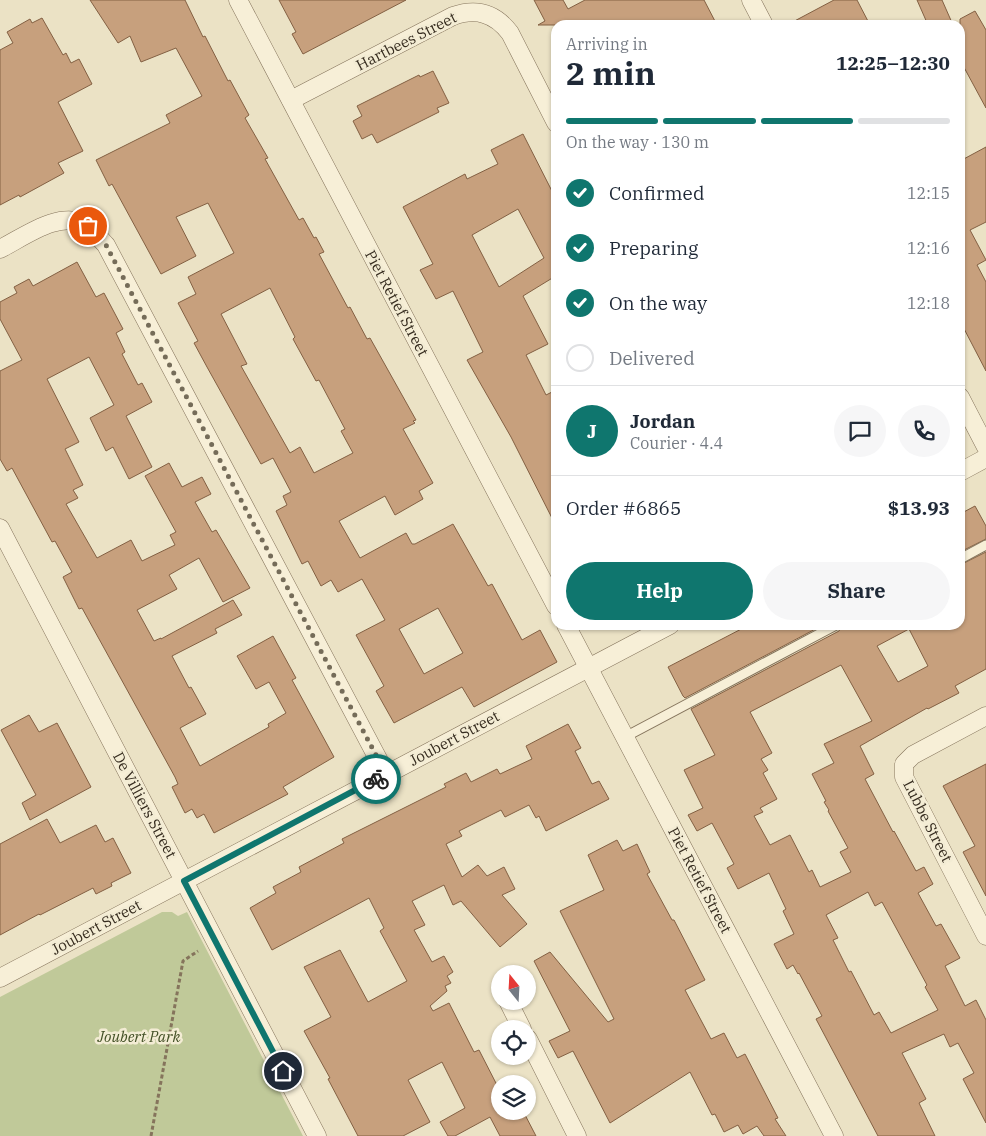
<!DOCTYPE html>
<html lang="en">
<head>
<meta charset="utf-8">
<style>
  body { margin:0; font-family:"IBM Plex Serif",serif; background:#f6f6f7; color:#1f2937; height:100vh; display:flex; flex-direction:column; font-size:19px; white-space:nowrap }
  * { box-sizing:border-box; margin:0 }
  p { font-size:16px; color:#747a83 }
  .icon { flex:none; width:28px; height:28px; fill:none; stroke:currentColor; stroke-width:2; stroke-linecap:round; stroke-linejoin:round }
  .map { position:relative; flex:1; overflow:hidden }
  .sheet { position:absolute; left:551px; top:20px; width:414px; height:610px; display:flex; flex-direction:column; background:#fff; border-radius:15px; box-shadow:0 1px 4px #0004 }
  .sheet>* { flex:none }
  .needle { width:32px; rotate:342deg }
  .buttons { position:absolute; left:491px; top:965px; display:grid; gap:10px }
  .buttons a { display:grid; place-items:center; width:45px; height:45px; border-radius:50%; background:#fff; box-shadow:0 1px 4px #0004; font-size:25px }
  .pin { position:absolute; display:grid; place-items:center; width:42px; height:42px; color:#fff; margin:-21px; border:2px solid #fff; border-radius:50%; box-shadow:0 1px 5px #0007 }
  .courier { position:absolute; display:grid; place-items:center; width:50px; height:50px; margin:-25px; border:4px solid #0f766e; border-radius:50%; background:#fff; color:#222; box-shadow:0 1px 6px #0007 }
  .head em { font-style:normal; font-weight:700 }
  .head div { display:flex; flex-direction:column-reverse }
  .head { display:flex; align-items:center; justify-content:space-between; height:85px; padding:0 15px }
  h1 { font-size:32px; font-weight:700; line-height:38px }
  .bar { display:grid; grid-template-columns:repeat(4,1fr); gap:8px 5px; align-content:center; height:60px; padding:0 15px }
  .bar i { height:6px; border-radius:4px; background:#e0e1e3 }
  .bar .selected { background:#0f766e }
  .bar p { grid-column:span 4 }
  .line { display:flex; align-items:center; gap:12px; padding:0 15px; border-top:1px solid #e0e1e3 }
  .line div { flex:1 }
  .round { display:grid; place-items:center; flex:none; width:52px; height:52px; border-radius:26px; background:#f6f6f7 }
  ol { padding:0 15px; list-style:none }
  li { display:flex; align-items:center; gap:15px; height:55px }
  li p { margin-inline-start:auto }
  li .icon { padding:5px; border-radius:50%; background:#0f766e; color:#fff; stroke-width:4 }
  li:last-child { color:#747a83 }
  li i { width:28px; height:28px; border:2px solid #e0e1e3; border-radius:50% }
  .cta { display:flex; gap:10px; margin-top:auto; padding:10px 15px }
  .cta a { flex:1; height:58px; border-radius:30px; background:#0f766e; color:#fff; font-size:20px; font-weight:700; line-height:58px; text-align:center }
  .cta a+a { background:#f6f6f7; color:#1f2937 }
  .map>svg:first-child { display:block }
</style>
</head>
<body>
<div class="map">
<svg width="986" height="1136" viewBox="0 0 986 1136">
  <rect width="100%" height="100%" fill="#ebe2c5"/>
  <!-- green -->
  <path fill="#c0c999" d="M162 912H172L178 916 187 912 303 1136H0V997Z"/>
  <!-- building -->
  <g fill="#c7a07d" stroke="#836043" fill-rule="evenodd">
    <path d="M90 0H185L203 37 205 36 228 81 230 80 249 115 245 118 268 158 265 159 299 220 303 218 314 238 316 237 324 252 319 254 348 308 350 307 367 339 370 338 416 420 413 421 415 423 403 429 433 483 419 491 423 499 395 515 385 496 339 521 360 558 406 533 412 544H415L453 524 488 586 492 584 522 640 540 630 557 662 474 707 462 687 394 723 376 691 384 686 356 635 385 620 362 579 338 592 331 580 321 586 308 561 302 564 276 511 287 505 283 496 291 492 273 458 261 464 207 367 194 343 198 341 178 303 196 294 188 277 234 253 208 203 176 217 196 256 161 274 112 184 109 186 96 160 170 123 166 115 202 96 176 48 141 62 130 36 118 43ZM270 288 295 337 293 339 316 381 319 380 345 429 341 431 353 453 314 473 300 447 290 453 241 366 247 364 221 314ZM438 608 463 653 424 674 399 629Z"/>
    <path d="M279 0H406L303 54 292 34 296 32Z"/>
    <path d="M534 0H563L568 9 585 0H704L717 25H538L545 21Z"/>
    <path d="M834 0H857L870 25H787Z"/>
    <path d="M917 0H942L953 25H928Z"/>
    <path d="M975 11 986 30V108L960 60V19Z"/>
    <path d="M42 18 63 55 66 53 71 63 79 59 92 84 58 102 83 151 58 163 64 173 20 197 19 195 0 205V50L13 43 7 32 30 19 32 23Z"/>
    <path d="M433 71 449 103 437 108 439 112 377 143 372 134 362 139 353 121 362 116 357 106 419 75 420 77Z"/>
    <path d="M523 134 556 199V281L554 277 523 296 548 344 526 355 546 395 556 390V526L511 437 467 360 483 352 453 291 436 299 420 270 433 264 403 207 465 174 467 179 498 164 491 150ZM518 209 544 258 499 287 472 235Z"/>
    <path d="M986 147V222L970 230 986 260 977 265 986 282V371L960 321V161Z"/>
    <path d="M77 262 96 297 104 293 123 329 116 333 125 352 122 354 138 385 142 383 152 402 126 416 152 467 129 479 113 447 106 451 90 418 114 405 89 357 47 379 79 442 65 449 83 485 73 490 78 498 66 504 97 558 131 540 142 561 175 545 170 535 176 532 145 476 169 463 182 487 202 477 211 494 195 502 212 532 216 530 250 588 223 602 199 558 169 575 177 589 137 610 154 641 161 638V639L233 600 242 615 215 629 217 633 172 656 189 688 191 687 206 714 180 728 200 766 269 727 268 724 286 713 269 682 256 689 237 656 273 636 296 678 292 680 334 757 283 787 288 794 214 833 204 814 197 818 192 809 185 813 172 787 178 784 175 777 82 608 79 609 63 577 72 572 55 541 52 542 12 468 7 471 0 459V371L22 360 0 319V302L17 293 14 287 29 279 33 286Z"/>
    <path d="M975 506 986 526V539L960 552V514Z"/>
    <path d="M986 552V669L955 686 959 693 928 709 927 708 860 746 874 774 865 779 893 832 894 831 916 871 924 867 933 884 918 893 936 926 941 924 960 958 945 966 965 1006 976 1000 986 1020V1123L963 1079 974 1073 958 1043 950 1047 944 1034 902 1053 926 1099 919 1103 935 1136H878L816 1019 822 1016 799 973 798 974 793 965 787 969 774 944 794 934 783 911 786 909 769 873 738 889 727 868 734 864 712 823 697 831 688 815 703 808 684 770 715 755 691 709 839 631 842 625H960V565ZM909 629 928 666 898 682 877 646ZM841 665 872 721 824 744 834 763 812 774 826 801 824 802 829 810 828 811 848 848 840 852 851 872 820 887 812 870 809 872 790 835 770 845 754 816 763 812 760 808 777 799 763 773 768 770 761 759 772 753 750 712ZM868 892 875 906 882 902 927 985 925 987 938 1010 891 1033 879 1012 874 1015 851 971 849 972 833 940 838 938 826 915Z"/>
    <path d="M749 625H823L685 698 683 696 668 667Z"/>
    <path d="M29 715 39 732 57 723 91 787 30 820 22 803 36 795 1 730Z"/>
    <path d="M568 724 581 748 575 751 592 784 599 781 609 799 546 831 539 816 536 818 529 805 505 817 501 810 459 831 462 836 446 844 462 877 478 865 487 876 504 867 515 889 502 895 527 924 500 947 461 901 453 905 444 885 412 901 425 925 414 930 432 962 444 956 453 972 447 976 451 983 445 986 447 991 430 1006 433 1011 449 1003 474 1052 479 1050 500 1091V1111H523L536 1136H500L490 1117 455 1136H448L440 1122 465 1108 442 1062 408 1080 430 1122 403 1136H358L328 1079 330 1078 304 1031 331 1017 304 967 340 950 368 1002 407 981 380 931 384 928 369 898 272 950 250 908 276 893 273 887 301 872 299 867 344 843 342 839 446 787 444 784 466 773 471 782 497 769 500 774 532 759 526 746Z"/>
    <path d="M986 764V896L963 852 975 846 943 786Z"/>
    <path d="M47 819 60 843 96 825 105 842 113 838 131 873 111 883 112 886 96 894 93 888 40 915 39 914 0 935V844Z"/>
    <path d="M617 840 623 851 637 844 650 872 647 874 672 920H674L705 980 685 990 711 1039 724 1033 737 1058 745 1054 778 1118 775 1119 786 1136H764L757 1126 743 1134 738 1125 724 1132 715 1114 712 1115 690 1072 610 1123 573 1051 558 1058 549 1041 570 1031 534 961 550 952 608 1022 614 1019 560 911 604 890 588 855Z"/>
  </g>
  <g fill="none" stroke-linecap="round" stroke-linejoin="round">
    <defs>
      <g id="lane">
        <path d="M960 559 986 545"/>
        <path d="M625 737 836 625"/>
      </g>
      <g id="street">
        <path d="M238 0 556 606"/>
        <path d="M751 0 764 25"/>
        <path d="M291 100 453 16C476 8 495 13 510 33L556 123"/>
        <path d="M0 249C24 237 60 209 87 225 94 230 100 239 106 245L386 774"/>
        <path d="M960 397 986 447"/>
        <path d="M960 472 986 458"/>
        <path d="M0 528 317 1136"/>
        <path d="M566 625 834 1136"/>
        <path d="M986 716 913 755 904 764V777L986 936"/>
        <path d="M0 978 670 625"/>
        <path d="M508 1001 522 1029"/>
        <path d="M528 1039 577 1136"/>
      </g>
    </defs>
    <!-- lane casing -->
    <use href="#lane" stroke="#85745c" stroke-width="11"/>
    <!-- street casing -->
    <use href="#street" stroke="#85745c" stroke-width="19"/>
    <!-- path -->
    <path stroke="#85745c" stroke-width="3" stroke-dasharray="4 2.5" stroke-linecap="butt" d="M151 1136 183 961 198 951"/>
    <!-- lane -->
    <use href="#lane" stroke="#f7efd7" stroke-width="9"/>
    <!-- street -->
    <use href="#street" stroke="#f7efd7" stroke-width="18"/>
  </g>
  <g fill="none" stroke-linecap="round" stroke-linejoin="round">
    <!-- done -->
    <path stroke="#756c59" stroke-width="5" stroke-dasharray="0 9" d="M88 226 106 245 386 774 376 779"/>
    <!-- route -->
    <path stroke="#0f766e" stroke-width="6" d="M283 1071 184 881 376 779"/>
  </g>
  <g text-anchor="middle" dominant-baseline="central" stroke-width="5" stroke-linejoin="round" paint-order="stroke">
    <!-- street labels -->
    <g font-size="15" fill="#362c1f" stroke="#f3ecd4">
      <text transform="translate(406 41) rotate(-27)">Hartbees Street</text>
      <text transform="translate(397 303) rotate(62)">Piet Retief Street</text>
      <text transform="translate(454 738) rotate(-28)">Joubert Street</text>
      <text transform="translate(145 805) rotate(62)">De Villiers Street</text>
      <text transform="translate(928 821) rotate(63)">Lubbe Street</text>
      <text transform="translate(700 880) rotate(62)">Piet Retief Street</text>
      <text transform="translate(96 927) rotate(-28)">Joubert Street</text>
    </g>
    <!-- park labels -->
    <g font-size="15" font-style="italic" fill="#445127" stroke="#f3ecd4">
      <text x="139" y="1036">Joubert Park</text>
    </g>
  </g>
</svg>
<div class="buttons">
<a><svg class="needle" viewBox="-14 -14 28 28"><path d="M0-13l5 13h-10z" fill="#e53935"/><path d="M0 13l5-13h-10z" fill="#747a83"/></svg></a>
<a><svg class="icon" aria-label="locate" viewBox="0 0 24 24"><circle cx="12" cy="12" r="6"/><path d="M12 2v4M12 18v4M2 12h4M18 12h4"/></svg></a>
<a><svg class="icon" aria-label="layers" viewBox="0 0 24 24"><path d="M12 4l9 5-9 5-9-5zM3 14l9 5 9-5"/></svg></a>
</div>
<div class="pin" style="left:88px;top:226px;background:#ea580c"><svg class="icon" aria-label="bag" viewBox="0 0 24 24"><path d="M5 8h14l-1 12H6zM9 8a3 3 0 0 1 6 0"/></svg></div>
<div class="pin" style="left:283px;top:1071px;background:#1f2937"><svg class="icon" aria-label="home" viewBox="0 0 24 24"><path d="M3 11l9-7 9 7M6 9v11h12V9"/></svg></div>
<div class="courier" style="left:376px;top:779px"><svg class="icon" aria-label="bike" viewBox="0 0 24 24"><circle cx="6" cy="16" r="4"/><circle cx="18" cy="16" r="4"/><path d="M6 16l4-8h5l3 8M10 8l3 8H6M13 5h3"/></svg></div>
<section class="sheet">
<div class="head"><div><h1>2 min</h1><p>Arriving in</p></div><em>12:25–12:30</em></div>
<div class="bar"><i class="selected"></i><i class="selected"></i><i class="selected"></i><i></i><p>On the way · 130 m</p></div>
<ol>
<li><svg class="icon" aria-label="check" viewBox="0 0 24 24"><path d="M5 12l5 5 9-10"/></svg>Confirmed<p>12:15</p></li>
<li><svg class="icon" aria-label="check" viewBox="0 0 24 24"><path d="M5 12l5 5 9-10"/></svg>Preparing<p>12:16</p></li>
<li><svg class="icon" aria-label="check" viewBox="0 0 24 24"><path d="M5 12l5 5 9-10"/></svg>On the way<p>12:18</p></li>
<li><i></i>Delivered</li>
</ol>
<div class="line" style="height:90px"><b class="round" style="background:#0f766e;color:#fff">J</b><div><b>Jordan</b><p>Courier · 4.4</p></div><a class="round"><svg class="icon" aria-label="chat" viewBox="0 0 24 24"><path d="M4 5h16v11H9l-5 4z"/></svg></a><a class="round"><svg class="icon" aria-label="phone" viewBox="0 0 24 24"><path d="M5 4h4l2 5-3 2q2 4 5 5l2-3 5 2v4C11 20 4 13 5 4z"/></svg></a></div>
<div class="line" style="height:65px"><div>Order #6865</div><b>$13.93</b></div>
<div class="cta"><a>Help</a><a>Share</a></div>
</section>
</div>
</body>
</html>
